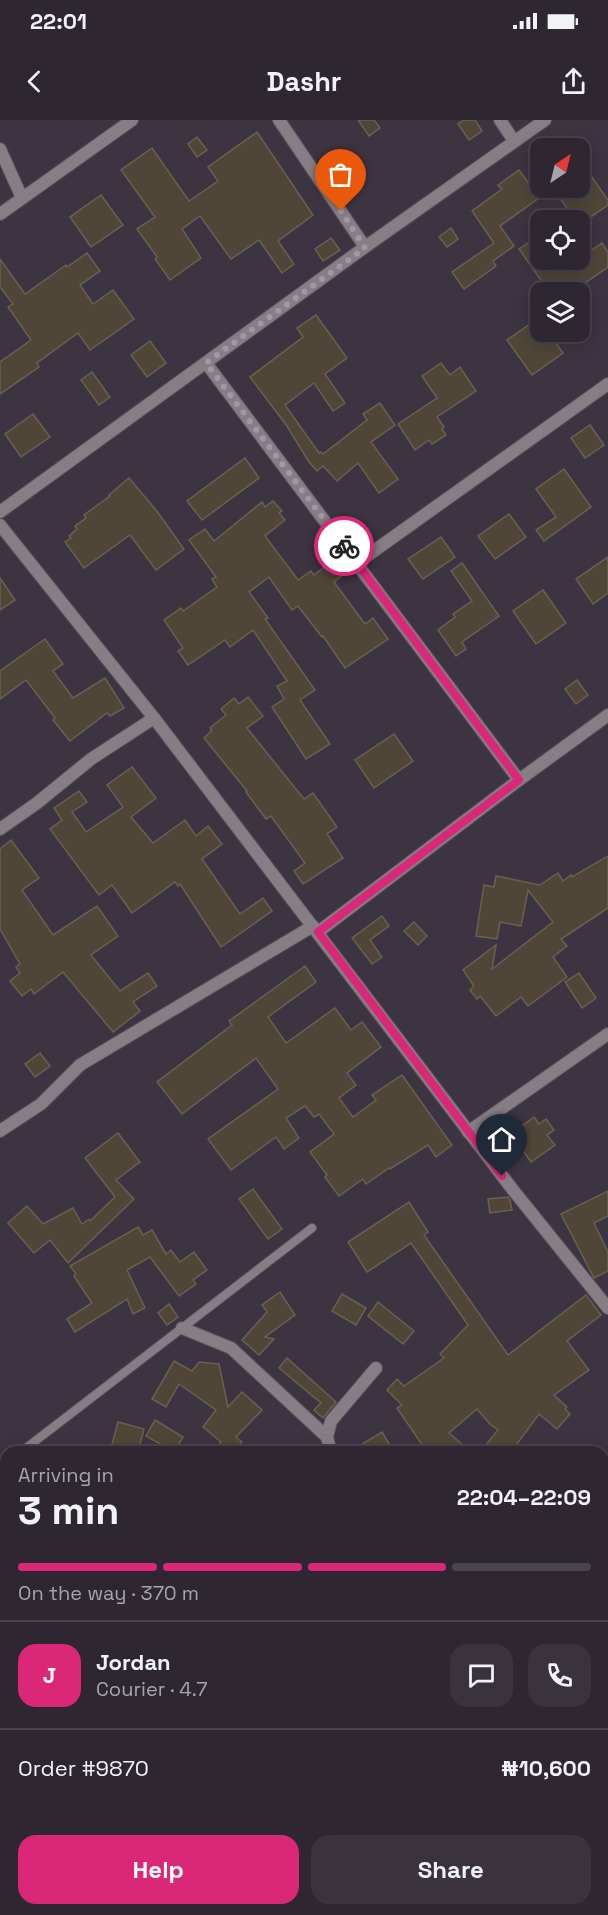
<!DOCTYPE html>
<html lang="en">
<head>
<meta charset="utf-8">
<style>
  body { margin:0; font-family:"Space Grotesk",sans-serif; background:#3a333d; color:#f1f3f6; height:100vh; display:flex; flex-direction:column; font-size:22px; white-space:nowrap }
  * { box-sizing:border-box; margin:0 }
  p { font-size:20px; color:#a7a5ab }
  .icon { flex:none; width:33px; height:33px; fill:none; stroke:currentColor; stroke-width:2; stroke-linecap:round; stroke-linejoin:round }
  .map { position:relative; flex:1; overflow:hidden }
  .side { position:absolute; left:0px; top:1326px; width:609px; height:470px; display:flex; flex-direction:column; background:#2e2731; border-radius:18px 18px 0 0; box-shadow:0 3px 15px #0003,0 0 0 2px #49444d }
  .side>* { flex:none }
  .needle { width:39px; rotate:35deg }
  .tools { position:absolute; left:530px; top:18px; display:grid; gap:12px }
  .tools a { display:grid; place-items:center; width:60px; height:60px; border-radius:12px; background:#2e2731; box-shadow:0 3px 15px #0003,0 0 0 2px #49444d; font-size:30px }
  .pin { position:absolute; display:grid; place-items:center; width:51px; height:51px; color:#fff; margin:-62px -26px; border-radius:50% 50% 50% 0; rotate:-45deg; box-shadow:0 0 6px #0007 }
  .pin .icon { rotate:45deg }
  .courier { position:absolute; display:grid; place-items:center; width:60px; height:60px; margin:-30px; border:4px solid #db2777; border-radius:50%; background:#fff; color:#222; box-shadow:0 2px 8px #0007 }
  .headline em { font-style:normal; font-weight:800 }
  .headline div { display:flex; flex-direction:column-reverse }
  .headline { display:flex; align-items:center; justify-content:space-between; height:102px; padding:0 18px }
  h1 { font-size:39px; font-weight:800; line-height:45px }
  .bar { display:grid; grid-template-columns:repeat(4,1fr); gap:9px 6px; align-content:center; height:72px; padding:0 18px }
  .bar i { height:8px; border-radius:4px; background:#49444d }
  .bar .on { background:#db2777 }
  .bar p { grid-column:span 4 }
  .line { display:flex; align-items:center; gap:15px; padding:0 18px; border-top:2px solid #49444d }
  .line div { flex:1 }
  .round { display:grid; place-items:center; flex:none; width:63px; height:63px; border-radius:18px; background:#3a333d }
  .cta { display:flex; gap:12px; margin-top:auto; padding:12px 18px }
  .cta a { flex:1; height:69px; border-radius:18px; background:#db2777; color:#fff; font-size:24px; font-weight:800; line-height:69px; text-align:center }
  .cta a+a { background:#3a333d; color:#f1f3f6 }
  .status { display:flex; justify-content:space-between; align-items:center; height:42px; padding:0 30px; background:#2e2731; direction:ltr }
  .status svg { height:16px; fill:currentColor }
  header { display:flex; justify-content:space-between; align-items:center; height:78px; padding:0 18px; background:#2e2731; font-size:27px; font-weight:800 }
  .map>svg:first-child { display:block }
</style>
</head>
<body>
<div class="status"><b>22:01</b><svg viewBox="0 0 49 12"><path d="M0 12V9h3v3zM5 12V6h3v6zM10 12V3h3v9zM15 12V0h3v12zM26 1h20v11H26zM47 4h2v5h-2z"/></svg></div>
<header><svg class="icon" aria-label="back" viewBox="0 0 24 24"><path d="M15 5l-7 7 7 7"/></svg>Dashr<svg class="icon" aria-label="share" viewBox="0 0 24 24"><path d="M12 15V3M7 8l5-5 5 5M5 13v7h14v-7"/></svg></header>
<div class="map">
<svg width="608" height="1795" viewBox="0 0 608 1795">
  <rect width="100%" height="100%" fill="#3d3441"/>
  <!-- building -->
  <g fill="#4f4638" stroke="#6a6052" stroke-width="1.5">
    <path d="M358 0H374L380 8 369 16Z"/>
    <path d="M464 0H475L482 11 469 20 458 4Z"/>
    <path d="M257 12 313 95 278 121 294 144 282 153 259 120 231 139 200 96 182 109 201 138 170 160 155 139 157 137 137 109 155 97 121 50 152 28 189 81 218 61 208 47Z"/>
    <path d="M197 17 207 30 197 37 188 24Z"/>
    <path d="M579 39 608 80V85L579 105V100H575L553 68 500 106 514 126 493 141 496 146 464 169 452 152 494 123 472 91 502 69 498 65 519 50 532 68H579Z"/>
    <path d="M101 75 123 105 91 127 70 97Z"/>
    <path d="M451 108 458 119 447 127 439 117Z"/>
    <path d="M540 115V140H579V134L582 137 602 123 608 132V147L572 172H530L543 163 519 129Z"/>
    <path d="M331 118 340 130 323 141 315 129Z"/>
    <path d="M87 133 100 151 80 165 93 184 113 170 134 199 90 230 78 213 37 243 39 247 0 274V242L31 220 8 187 13 184 0 167V139L25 174 66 145 67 147Z"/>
    <path d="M316 195 347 238 325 254 345 283 333 291 314 263 285 285 319 333 321 332 323 334 367 300 363 294 380 283 395 305 371 322 398 359 379 373 358 343 337 361 323 346 317 351 309 342 287 306 250 257 303 217 297 208Z"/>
    <path d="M540 197V212H548L563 233 532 255 507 220Z"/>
    <path d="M150 221 166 243 147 257 131 235Z"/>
    <path d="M441 243 450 255 460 247 476 271 437 297 444 307 442 309 446 315 432 324 429 320 415 330 398 304 437 278 422 256Z"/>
    <path d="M92 252 110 277 99 285 81 260Z"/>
    <path d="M33 294 50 317 21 337 5 314Z"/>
    <path d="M590 305 604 325 585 338 571 318Z"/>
    <path d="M245 338 259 358 202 400 187 381Z"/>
    <path d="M564 349 591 387 544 421 536 410 556 397 536 369Z"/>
    <path d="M129 358 156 390 184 429 156 450 130 415 84 448 65 422 71 418 69 416 77 409 75 406 86 398 84 395 110 376 109 375Z"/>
    <path d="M273 381 282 391 279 393 285 400 265 416 298 460 311 451 314 455 333 440 344 454 334 462 365 504 373 498 388 519 345 548 323 516 322 517 298 486 292 490 269 457 249 472 268 498 265 499 315 570 300 580 330 624 306 639 272 587 284 579 277 566 287 561 253 510 230 527 225 520 188 545 178 531 183 528 164 500 181 488 183 491 217 467 212 459 216 457 189 420 205 409 214 421 262 382 265 387Z"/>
    <path d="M509 394 526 417 495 439 478 416Z"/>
    <path d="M441 417 455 437 423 459 408 439Z"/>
    <path d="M608 437V473L593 484 576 459Z"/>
    <path d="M462 443 499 496 462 522 466 529 456 536 438 510 455 497 453 494 472 481 451 451Z"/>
    <path d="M0 458 15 480 0 490Z"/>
    <path d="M543 470 566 503 536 524 513 491Z"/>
    <path d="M45 519 63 544 53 551 73 578 105 558 124 588 110 596 107 593 70 621 53 600 55 598 26 560 0 579V551Z"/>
    <path d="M577 560 588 575 576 584 565 569Z"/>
    <path d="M248 577 263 596 247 608 304 679 313 673 337 707 327 714 343 738 303 764 294 751 305 743 271 696 266 699 246 672 247 671 204 618 212 610 210 608 226 595 221 589 234 578 239 584Z"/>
    <path d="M394 614 413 641 374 668 355 640Z"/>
    <path d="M132 647 156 678 131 697 153 723 185 700 196 716 208 706 222 724 202 739 240 794 263 778 272 791 221 827 180 764 178 766 175 762 132 793 112 765 99 775 50 709 62 700 54 688 79 671 87 682 72 692 86 712 123 687 107 665Z"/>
    <path d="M11 720 39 758 22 770 53 815 97 786 118 816 91 835 120 871 148 853 157 866 133 882 140 891 113 912 63 852 34 874 31 869 22 876 10 861 20 853 16 847 20 844 0 809V729Z"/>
    <path d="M608 736V788L561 819 567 826 553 837 567 857 528 886 521 877 496 896 480 876 477 879 470 870 474 866 463 850 496 825 492 849 553 802 528 770 521 806 500 802 497 819 476 816 484 765 494 767 496 756 540 765 558 753 563 761 571 755 572 757Z"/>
    <path d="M382 796 389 806 370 820 382 837 372 844 352 818Z"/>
    <path d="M414 802 427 816 418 825 404 811Z"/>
    <path d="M305 846 316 862 268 897 286 923 335 888 351 910 362 902 381 927 347 953 356 965 339 978 353 997 376 980 372 975 402 955 452 1025 436 1037 428 1025 390 1049 389 1048 366 1064 363 1059 339 1076 325 1057 327 1055 310 1032 334 1014 319 994 314 997 305 986 286 998 299 1018 284 1029 276 1017 231 1050 208 1019 278 969 256 938 182 994 157 962 232 905 229 901Z"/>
    <path d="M579 853 596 878 582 888 565 862Z"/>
    <path d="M40 933 50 946 35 957 25 944Z"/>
    <path d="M534 997 539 1004 546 999 554 1010 547 1015 555 1025 531 1042 511 1014Z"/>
    <path d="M118 1013 140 1042 116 1060 134 1079 68 1143 50 1120 34 1133 8 1103 27 1086 43 1104 73 1088 82 1104 89 1099 90 1101 115 1077 85 1038Z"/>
    <path d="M253 1069 282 1109 268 1119 239 1079Z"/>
    <path d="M608 1071V1096L594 1103 608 1132V1151L594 1158 561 1094Z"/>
    <path d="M508 1077 510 1080 512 1090 490 1093 488 1079Z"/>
    <path d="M409 1082 428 1112 424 1115 508 1235 586 1175 601 1195 567 1221 589 1250 554 1275 567 1287 565 1289 570 1294 557 1309 539 1294 511 1332H480L498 1310 490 1304 477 1289 449 1313 471 1332H427L397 1288 402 1285 387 1270 397 1259 404 1266 444 1238 440 1234 468 1205 411 1123 367 1152 348 1122Z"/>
    <path d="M138 1107 143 1115 152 1110 166 1134 171 1130 180 1142 194 1132 207 1150 193 1160 196 1164 179 1176 150 1137 127 1150 145 1188 133 1194 127 1179 75 1212 67 1199 92 1183 74 1156 76 1154 70 1146Z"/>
    <path d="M280 1172 295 1195 265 1217 274 1219 259 1235 242 1220 267 1192 262 1185Z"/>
    <path d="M342 1174 366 1188 356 1205 332 1191Z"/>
    <path d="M378 1182 414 1211 403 1224 368 1196Z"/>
    <path d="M169 1184 178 1197 167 1205 158 1193Z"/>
    <path d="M287 1238 336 1282 323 1298 314 1290 321 1283 279 1248Z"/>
    <path d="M174 1241 192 1251 199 1242 219 1244 228 1287 242 1272 262 1290 236 1317 242 1322 234 1332H213L221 1322 203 1307 216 1290 179 1264 166 1287 152 1279Z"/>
    <path d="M155 1300 183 1317 174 1332 146 1316Z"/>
    <path d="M118 1302 144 1309 138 1332H128L111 1328Z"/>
    <path d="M382 1312 394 1332H349Z"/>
  </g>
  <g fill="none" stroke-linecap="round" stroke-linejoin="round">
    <defs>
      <g id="lane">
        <path d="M21 1332 312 1108"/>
        <path d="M0 1348 6 1343"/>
      </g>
      <g id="street">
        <path d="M279 0 365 127"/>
        <path d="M500 0 514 21"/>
        <path d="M0 29 22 78"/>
        <path d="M0 94 132 0"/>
        <path d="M206 243 519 660"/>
        <path d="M0 392 365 127 545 0"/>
        <path d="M0 405 154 598 513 1070 608 1188"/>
        <path d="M357 443 608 264"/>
        <path d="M0 709 37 683 91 639 154 598"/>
        <path d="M318 812 519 660 608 595"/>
        <path d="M0 1011 41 984 80 945 313 806"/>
        <path d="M468 1012 608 914"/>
        <path d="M182 1208 231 1228 327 1317"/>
        <path d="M331 1332 327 1317 331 1301 376 1248"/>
        <path d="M603 1654H608"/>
        <path d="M0 1694 6 1695"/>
        <path d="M0 1781H6"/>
        <path d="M26 1790 34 1795"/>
        <path d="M278 1790 281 1795"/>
        <path d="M461 1790 465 1795"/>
      </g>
    </defs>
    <!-- lane casing -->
    <use href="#lane" stroke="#59505c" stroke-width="10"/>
    <!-- street casing -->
    <use href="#street" stroke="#59505c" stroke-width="14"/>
    <!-- lane -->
    <use href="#lane" stroke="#857e84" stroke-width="8"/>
    <!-- street -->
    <use href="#street" stroke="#857e84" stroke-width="12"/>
  </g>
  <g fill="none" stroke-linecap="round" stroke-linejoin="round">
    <!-- done -->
    <path stroke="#a099a3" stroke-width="6" stroke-dasharray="0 10.8" d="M341 91 365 128 206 243 344 426"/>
    <!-- route -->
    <path stroke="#db2777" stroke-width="8" d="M344 426 519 660 318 812 502 1056"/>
  </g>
</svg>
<div class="tools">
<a><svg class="needle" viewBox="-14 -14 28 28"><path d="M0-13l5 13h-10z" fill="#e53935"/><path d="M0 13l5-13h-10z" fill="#a7a5ab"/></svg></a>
<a><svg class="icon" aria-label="locate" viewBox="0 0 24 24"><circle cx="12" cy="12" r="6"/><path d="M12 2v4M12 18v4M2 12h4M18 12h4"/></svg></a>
<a><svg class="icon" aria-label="layers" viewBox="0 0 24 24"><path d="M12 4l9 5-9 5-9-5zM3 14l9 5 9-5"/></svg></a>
</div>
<div class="pin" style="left:341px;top:91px;background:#ea580c"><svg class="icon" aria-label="bag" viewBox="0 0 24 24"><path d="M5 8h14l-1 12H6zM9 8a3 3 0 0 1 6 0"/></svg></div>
<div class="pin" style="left:502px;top:1056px;background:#1f2937"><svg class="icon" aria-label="home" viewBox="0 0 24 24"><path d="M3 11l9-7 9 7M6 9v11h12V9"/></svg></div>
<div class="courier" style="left:344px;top:426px"><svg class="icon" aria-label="bike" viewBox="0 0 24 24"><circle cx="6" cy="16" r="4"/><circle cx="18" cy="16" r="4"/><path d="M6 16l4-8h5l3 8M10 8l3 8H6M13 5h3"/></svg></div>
<section class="side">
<div class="headline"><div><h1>3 min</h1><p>Arriving in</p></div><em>22:04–22:09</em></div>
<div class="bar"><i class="on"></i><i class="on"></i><i class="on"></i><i></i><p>On the way · 370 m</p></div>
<div class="line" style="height:108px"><b class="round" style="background:#db2777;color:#fff">J</b><div><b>Jordan</b><p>Courier · 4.7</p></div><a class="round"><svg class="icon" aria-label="chat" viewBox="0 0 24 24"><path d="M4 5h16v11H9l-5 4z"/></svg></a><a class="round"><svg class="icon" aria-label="phone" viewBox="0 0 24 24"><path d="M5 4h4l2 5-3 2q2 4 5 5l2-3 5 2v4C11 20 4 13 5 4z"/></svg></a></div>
<div class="line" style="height:78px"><div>Order #9870</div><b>₦10,600</b></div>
<div class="cta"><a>Help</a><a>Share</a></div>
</section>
</div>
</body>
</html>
